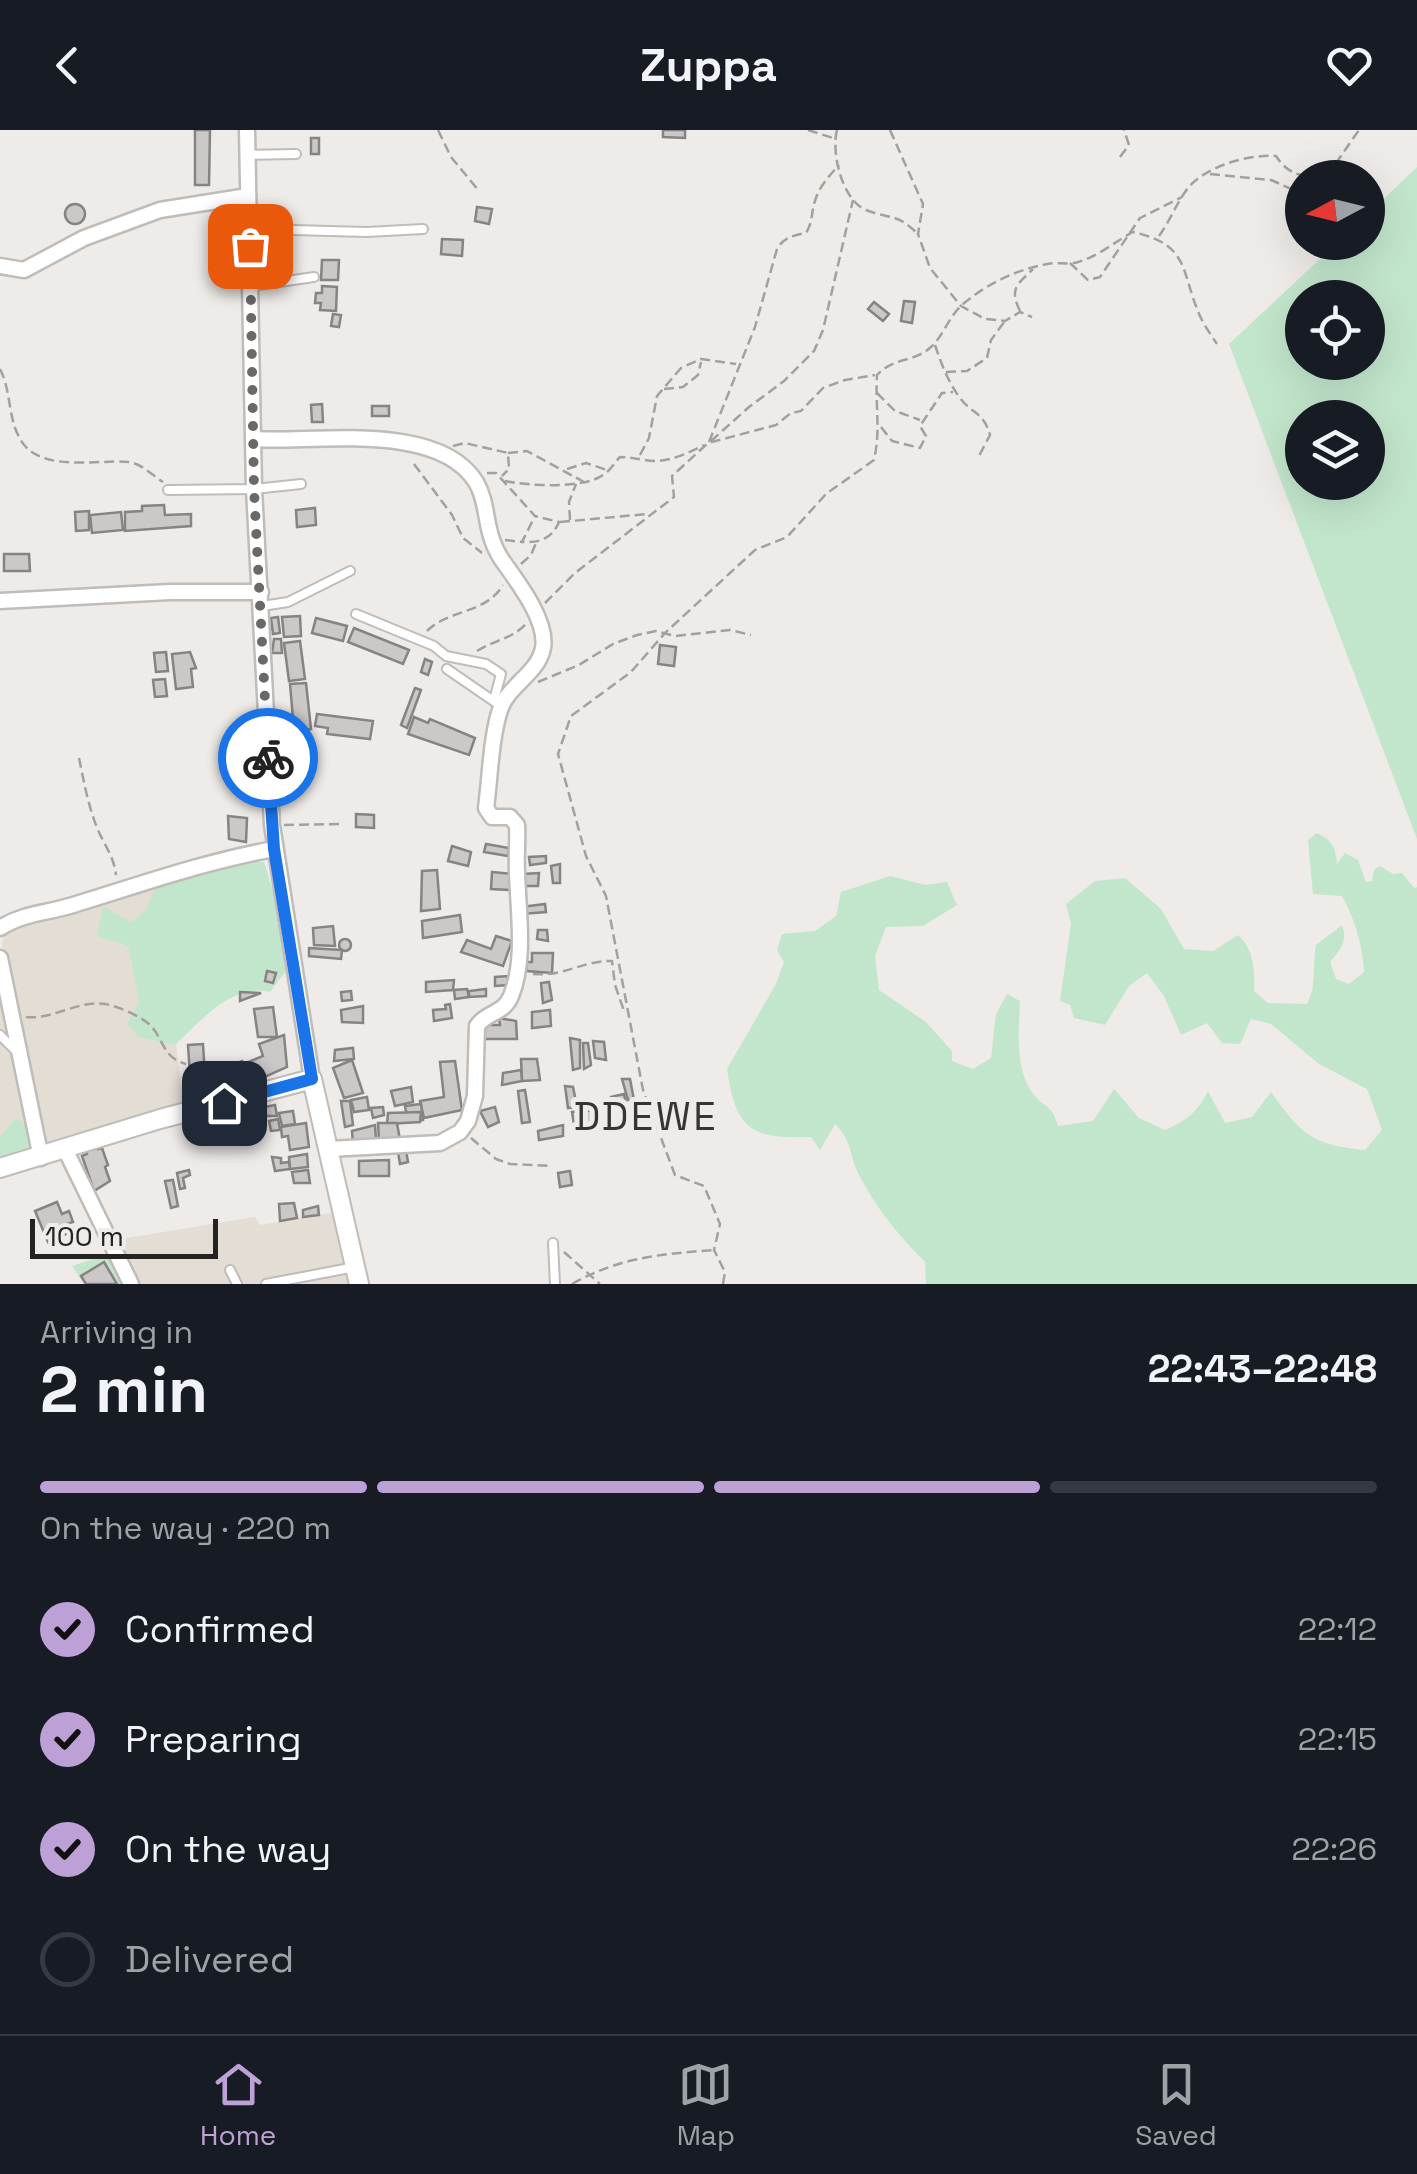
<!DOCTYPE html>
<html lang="en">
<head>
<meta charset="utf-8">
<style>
  body { margin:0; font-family:"Space Grotesk",sans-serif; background:#242831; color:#f1f3f6; height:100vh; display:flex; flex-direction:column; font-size:38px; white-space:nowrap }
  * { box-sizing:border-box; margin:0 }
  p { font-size:32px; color:#9ea1a6 }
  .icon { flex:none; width:55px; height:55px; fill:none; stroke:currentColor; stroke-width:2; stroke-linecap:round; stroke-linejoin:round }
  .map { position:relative; height:1154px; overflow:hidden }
  .drawer { display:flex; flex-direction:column; background:#171b24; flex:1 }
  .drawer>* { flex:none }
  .needle { width:65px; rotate:263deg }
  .tools { position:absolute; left:1285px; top:30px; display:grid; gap:20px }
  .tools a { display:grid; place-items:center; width:100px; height:100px; border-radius:50%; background:#171b24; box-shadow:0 10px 40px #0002; font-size:50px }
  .scale { position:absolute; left:30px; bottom:25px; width:188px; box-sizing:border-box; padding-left:10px; border:5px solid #242322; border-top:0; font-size:28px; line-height:35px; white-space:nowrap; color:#242322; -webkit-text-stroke:8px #eeebe8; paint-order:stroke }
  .pin { position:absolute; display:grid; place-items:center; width:85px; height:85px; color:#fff; margin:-42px; border-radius:20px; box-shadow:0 5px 15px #0006 }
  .courier { position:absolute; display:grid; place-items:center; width:100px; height:100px; margin:-50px; border:8px solid #1a73e8; border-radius:50%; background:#fff; color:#222; box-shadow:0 2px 12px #0007 }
  .head em { font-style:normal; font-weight:700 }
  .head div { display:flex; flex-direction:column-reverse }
  .head { display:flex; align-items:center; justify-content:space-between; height:170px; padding:0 40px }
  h1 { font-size:65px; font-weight:700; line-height:75px }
  .bar { display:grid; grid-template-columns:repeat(4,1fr); gap:15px 10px; align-content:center; height:120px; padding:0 40px }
  .bar i { height:12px; border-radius:8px; background:#363941 }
  .bar .active { background:#bda0d6 }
  .bar p { grid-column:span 4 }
  ol { padding:0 40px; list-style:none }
  li { display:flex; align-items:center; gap:30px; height:110px }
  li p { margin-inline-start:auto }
  li .icon { padding:10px; border-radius:50%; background:#bda0d6; color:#111; stroke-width:4 }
  li:last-child { color:#9ea1a6 }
  li i { width:55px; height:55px; border:5px solid #363941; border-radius:50% }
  header { display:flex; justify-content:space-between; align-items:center; height:130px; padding:0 40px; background:#171b24; font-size:45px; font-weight:700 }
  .menu { display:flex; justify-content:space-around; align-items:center; height:140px; border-top:2px solid #363941; background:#171b24; font-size:28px; color:#9ea1a6 }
  .menu a { display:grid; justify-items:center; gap:5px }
  .menu .active { color:#bda0d6 }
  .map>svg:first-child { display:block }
</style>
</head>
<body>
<header><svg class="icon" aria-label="back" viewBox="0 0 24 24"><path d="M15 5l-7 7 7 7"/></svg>Zuppa<svg class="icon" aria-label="heart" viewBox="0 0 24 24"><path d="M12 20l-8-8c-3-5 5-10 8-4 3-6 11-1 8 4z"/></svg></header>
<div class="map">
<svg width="1417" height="1154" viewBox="0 0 1417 1154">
  <rect width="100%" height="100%" fill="#eeebe8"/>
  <!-- built -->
  <g fill="#e4ddd4">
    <path d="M156 756 184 975 157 980 44 1021 4 829 2 812 6 802 13 793Z"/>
    <path d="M0 852 33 1020 0 1030Z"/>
    <path d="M336 1082 353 1154H135L114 1110 255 1087 260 1095Z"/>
  </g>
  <!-- green -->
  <g fill="#c2e6cc" fill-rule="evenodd">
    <path d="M1417 37V709L1229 214 1337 113 1368 112V84ZM1302 168H1368V232H1302ZM1302 288H1368V352H1302Z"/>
    <path d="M1317 703C1332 710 1336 718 1337 734L1345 723 1358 730 1366 752 1372 751 1374 740 1380 736 1393 744 1402 743 1414 758 1417 757V1154H926L925 1132C898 1105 876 1078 858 1043 849 1023 852 1011 835 994L820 1020 811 1007C751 1009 736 1000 727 939L776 854 784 832 777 820 782 804 815 801 836 786 841 762 890 746 926 755 947 752 957 775 923 796 886 797 875 826 879 860 926 892 952 921V931L973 939 991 928 996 884 1007 864 1020 871C1019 900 1014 942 1035 966 1048 981 1050 972 1058 996L1093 991 1114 959 1139 988 1165 1000C1186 991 1198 982 1208 961L1225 993 1252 987 1271 962C1301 1004 1312 1015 1365 1020L1382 1000 1367 959 1319 934 1271 894 1251 889 1240 914 1222 913 1207 893 1181 905 1164 866 1147 843 1129 856 1105 895 1074 888 1070 875 1060 871 1071 794 1066 774 1095 751 1125 748 1161 779 1184 819 1213 821 1238 805C1254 820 1255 840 1254 861L1268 873 1307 874C1317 856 1312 836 1316 815L1342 795C1348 811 1341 819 1330 832L1336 849 1349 854 1364 842C1363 817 1355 789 1342 766L1313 764 1308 710Z"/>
    <path d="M234 732H264L282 789 285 842 270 862C231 853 202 890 175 915L139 907 127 894 139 871 128 816 97 806 103 776 131 792 146 780 156 756Z"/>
    <path d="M16 988C30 997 34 1006 29 1023L0 1031V1007Z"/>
    <path d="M111 1123 125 1154H84L72 1136Z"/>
  </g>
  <!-- building -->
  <g fill="#ccc8c7" stroke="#878382" stroke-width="2.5">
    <path d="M195 0H210L209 55H195Z"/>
    <path d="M663 0H685V8L663 7Z"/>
    <rect x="311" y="8" width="8" height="16"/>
    <circle cx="75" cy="84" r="10"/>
    <path d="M477 77 492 79 489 94 475 91Z"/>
    <path d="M442 109 463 110 462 126 441 124Z"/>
    <path d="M322 130H339L338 150H321Z"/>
    <path d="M322 156 337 157 336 181 320 180 321 173H315L316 163H322Z"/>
    <path d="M904 171 915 172 912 193 901 191Z"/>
    <path d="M874 172 889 184 883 191 868 179Z"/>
    <path d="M333 184 341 185 339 197 331 196Z"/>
    <path d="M322 274 323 292H312L311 275Z"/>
    <rect x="372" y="276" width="17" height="10"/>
    <path d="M164 375 165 385 191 384V396L125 401V382L142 381V376Z"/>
    <path d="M315 378 316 395 297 397 296 380Z"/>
    <path d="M89 381V400L76 401 75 382Z"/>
    <path d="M121 382 123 400 92 403 90 385Z"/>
    <path d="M4 424H29L30 441H4Z"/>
    <path d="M300 486 301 506 284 507 282 487Z"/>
    <path d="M278 487 280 503 273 504 271 488Z"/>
    <path d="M316 488 347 496 343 511 312 503Z"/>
    <path d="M354 498 409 520 403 534 348 512Z"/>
    <path d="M274 509H281L282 523H272Z"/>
    <path d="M300 511 305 549 289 551 284 513Z"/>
    <path d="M660 515 676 517 674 536 658 534Z"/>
    <path d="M166 522 168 541 156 542 154 523Z"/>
    <path d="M190 522 196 538 191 539 193 557 176 559 172 524Z"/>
    <path d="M425 529 432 532 428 545 421 542Z"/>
    <path d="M165 549 167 566 155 567 153 550Z"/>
    <path d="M306 553 311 599 294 600 290 554Z"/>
    <path d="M415 558 421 560 407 598 401 595Z"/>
    <path d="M317 584 373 591 370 609 327 604 328 598 315 596Z"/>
    <path d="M414 587 428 593 430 589 475 608 469 625 408 604Z"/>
    <path d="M227 614H238L240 631 229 632Z"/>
    <path d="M356 684 374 685V698L356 697Z"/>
    <path d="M228 686 247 688 246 712 229 709Z"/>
    <path d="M486 714 509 718 508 726 484 722Z"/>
    <path d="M452 716 471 722 468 736 448 731Z"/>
    <path d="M546 726V733L530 735 529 727Z"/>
    <path d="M560 734V753H553L551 736Z"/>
    <path d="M437 740 440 779 421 781 422 741Z"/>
    <path d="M492 742 512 744 511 760 491 759Z"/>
    <path d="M539 743 538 756H521L522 744Z"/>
    <path d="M545 774 546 782 522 784 521 777Z"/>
    <path d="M460 785 462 802 423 808 422 791Z"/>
    <path d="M333 796 335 816 314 815 313 798Z"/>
    <path d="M538 800H547L548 811 537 809Z"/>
    <path d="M496 806 512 811 503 836 461 822 467 810 491 819Z"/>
    <circle cx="345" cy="815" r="6"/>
    <path d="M309 818 342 820 341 829 309 826Z"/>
    <path d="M532 823H553L552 843 526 841 527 832H532Z"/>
    <path d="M267 841 276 843 273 853 265 851Z"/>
    <path d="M509 846V855L495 856V847Z"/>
    <path d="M454 850 453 860 426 862V852Z"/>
    <path d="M549 852 552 870 543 873 541 853Z"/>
    <path d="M467 859 469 867 455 869 454 860Z"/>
    <path d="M486 859V866L469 867V861Z"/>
    <path d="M351 861 352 870 342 871 341 862Z"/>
    <path d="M240 862 261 863 240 871Z"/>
    <path d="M450 874 452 888 434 891 433 880 446 879 445 875Z"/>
    <path d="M363 876V893L342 892 341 880Z"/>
    <path d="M273 877 277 907H258L254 879Z"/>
    <path d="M550 880 551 896 532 898V882Z"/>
    <path d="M499 888 516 891 517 909H481V895H500Z"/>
    <path d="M284 905 287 937 253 952 246 933 263 926 259 914Z"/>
    <path d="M570 908 580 910V938L573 940Z"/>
    <path d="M593 911 604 912 606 930 595 928Z"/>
    <path d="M583 913H588L591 935 584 939Z"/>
    <path d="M203 914 205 945 190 946 188 915Z"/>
    <path d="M353 918 354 929 334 931 335 920Z"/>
    <path d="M521 929H537L540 950 522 951Z"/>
    <path d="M352 930 363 963 344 968 333 938Z"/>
    <path d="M242 931 250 951 230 958 223 938Z"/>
    <path d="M455 931 462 980 424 988 420 971 444 967 440 932Z"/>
    <path d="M521 940 522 951 502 955 503 943Z"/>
    <path d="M622 949H630L634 970H628Z"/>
    <path d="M565 956 573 957 577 977 568 978Z"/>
    <path d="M411 957 413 972 395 976 391 961Z"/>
    <path d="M525 960 530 992 522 993 518 961Z"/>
    <path d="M624 964 626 973 612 975 611 967Z"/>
    <path d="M367 967 369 980 354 982 351 970Z"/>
    <path d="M341 971H350L353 995 345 997Z"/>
    <path d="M421 974 423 990 408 992 405 976Z"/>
    <path d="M275 975 277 986H266L265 977Z"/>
    <path d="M383 977 384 985 373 988 371 978Z"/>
    <path d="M495 977 499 992 488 997 480 981Z"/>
    <path d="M602 980 603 999 575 1001 572 982Z"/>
    <path d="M293 981 295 994 282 996 279 983Z"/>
    <path d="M421 982 420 992 387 994 388 983Z"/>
    <path d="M278 989 280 1000 271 1001 269 991Z"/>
    <path d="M306 993 309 1017 290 1020 288 1006 282 1007 281 997Z"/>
    <path d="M378 993H397L400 1010 379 1011Z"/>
    <path d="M375 995 376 1010 353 1015 352 1001Z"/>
    <path d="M563 995V1006L539 1010 538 1001Z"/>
    <path d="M97 1016 98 1019 102 1018 108 1035 105 1037 110 1051 94 1061 82 1026 87 1024 86 1020Z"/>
    <path d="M406 1020 408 1032 400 1034 398 1022Z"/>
    <path d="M307 1024 308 1037 290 1039 289 1027Z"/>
    <path d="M272 1027 281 1028V1033L289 1032 290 1039 275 1041Z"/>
    <path d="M389 1030V1046H359V1031Z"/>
    <path d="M189 1040 190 1045 183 1048 185 1058 180 1059 177 1043Z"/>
    <path d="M308 1040 310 1053H294L292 1042Z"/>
    <path d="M570 1041 572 1055 560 1057 558 1043Z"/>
    <path d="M173 1050 178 1076 171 1078 165 1051Z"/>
    <path d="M57 1072 62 1084 69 1081 73 1092 67 1094 71 1102 48 1112 35 1081Z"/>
    <path d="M294 1073 297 1088 280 1091 279 1074Z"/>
    <path d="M318 1076 319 1085 303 1087V1080Z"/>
    <path d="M104 1132 117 1154H86L81 1146Z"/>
  </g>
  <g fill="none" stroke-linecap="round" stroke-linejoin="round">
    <defs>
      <g id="service">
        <path d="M247 25 296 24"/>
        <path d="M250 99 367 102 423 99"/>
        <path d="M252 156 314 147"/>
        <path d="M168 360 254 359 301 354"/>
        <path d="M262 476 288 472 350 441"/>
        <path d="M356 484 434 516 446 526 486 534 501 544 494 570"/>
        <path d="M447 539 495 572"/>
        <path d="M0 905 16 921"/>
        <path d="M553 1113 555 1154"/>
        <path d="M230 1140 237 1154"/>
        <path d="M266 1154 355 1137"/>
      </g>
      <g id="minor">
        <path d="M247 0 254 359 272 695 312 949"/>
        <path d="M0 136 24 140 84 108 160 80 248 66"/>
        <path d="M254 309C315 313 438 291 476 352 490 376 483 402 502 430 517 451 548 491 543 518 538 544 508 555 500 580 491 607 490 648 486 678L492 687H510L517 695C518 710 516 726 517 742 518 780 526 830 511 866 504 884 486 882 477 896L475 966 468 991 460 1002 440 1013 329 1019"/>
        <path d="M0 471 170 462H261"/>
        <path d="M0 798C23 783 48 783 73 775 142 754 203 732 274 719"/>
        <path d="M0 828 41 1028"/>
        <path d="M65 1019 131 1154"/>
      </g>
      <path id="tertiary" d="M0 1038 160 989 312 949 359 1154"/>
    </defs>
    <!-- service casing -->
    <use href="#service" stroke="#bfbcb9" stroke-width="12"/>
    <!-- minor casing -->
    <use href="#minor" stroke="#bfbcb9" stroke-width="19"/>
    <!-- tertiary casing -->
    <use href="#tertiary" stroke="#bfbcb9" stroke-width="22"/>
    <!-- path -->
    <g stroke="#a3a19e" stroke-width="2.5" stroke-dasharray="10 5" stroke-linecap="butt">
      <path d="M438 0 451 27 479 61"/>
      <path d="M808 0 833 8"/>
      <path d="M837 0C831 23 842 70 866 80 891 90 895 82 917 103"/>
      <path d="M890 0 923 74 918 104 930 138 961 176 985 189 1005 191 1020 182 1032 187"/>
      <path d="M1120 27 1129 15 1124 0"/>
      <path d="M1210 44 1271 50 1296 61 1302 59"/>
      <path d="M1327 46 1359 0"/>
      <path d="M1159 106C1170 91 1177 72 1188 58 1206 36 1249 24 1276 26 1289 46 1303 47 1327 47"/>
      <path d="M1070 133 1088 150 1100 147 1140 88 1182 67"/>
      <path d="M1020 181C1009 158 1017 155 1033 139"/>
      <path d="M935 215C941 233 948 252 960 268 973 285 983 281 990 305L979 326"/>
      <path d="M0 239C11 260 8 287 19 307 37 344 96 329 129 332 142 334 152 345 163 352"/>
      <path d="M946 242 967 241 987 228 991 210 1005 191"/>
      <path d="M664 259 683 257 698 245 701 232"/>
      <path d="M877 263 895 281 920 290"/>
      <path d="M881 297 892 311 920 318 926 306 920 296 942 263 953 262"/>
      <path d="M711 311 749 277 784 251 814 221 823 200 853 70"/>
      <path d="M709 312 755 197 777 119C783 108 794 105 806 103 813 92 811 83 815 71 819 57 829 46 839 35"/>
      <path d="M453 316 465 313 508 323 509 339 502 346"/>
      <path d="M508 323 527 321 584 352"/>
      <path d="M640 325 649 308 657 266 681 238 701 229 736 234"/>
      <path d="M414 334 452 385 463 408 482 423"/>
      <path d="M567 339 586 333 607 340"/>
      <path d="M487 343H496L535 386 559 392C552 409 539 413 522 412L535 386"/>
      <path d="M505 351C528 356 584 359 603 345 610 341 615 332 620 327 630 327 636 329 645 330 666 334 686 324 704 315"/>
      <path d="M570 390 569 372 576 354"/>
      <path d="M560 392 647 384"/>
      <path d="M505 410 522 412"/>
      <path d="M521 434 531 425 536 413"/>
      <path d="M545 473 575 443 674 367 672 346 708 313 776 295 791 283 801 281 823 258 845 250 875 245"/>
      <path d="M427 501C449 479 486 484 503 455"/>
      <path d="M477 521C494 510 512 509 526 494"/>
      <path d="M538 552 579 535 613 514 637 505 656 501 675 506 730 500 751 505"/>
      <path d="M79 628C84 652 88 676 98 700 105 716 114 727 116 745"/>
      <path d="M284 695 342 694"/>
      <path d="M533 844C564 847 584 830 612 831L615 855 624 881"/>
      <path d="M26 887C53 890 77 870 105 874 117 876 140 886 149 894 164 908 162 928 186 934"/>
      <path d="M471 1008 496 1029 510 1034 550 1036"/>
      <path d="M564 1122 600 1154"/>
      <path d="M572 1154C620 1127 661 1124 714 1120"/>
      <path d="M723 1154 725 1142 714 1120 720 1094 704 1056 675 1045 643 960 606 766 586 726 558 624 571 586 631 542 665 503 755 420 787 407 826 364 874 330C881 298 875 276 877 245 895 226 914 233 931 217 942 208 949 186 963 174 988 153 1016 140 1047 134 1057 132 1069 135 1078 132 1097 127 1116 111 1133 102 1191 115 1180 141 1200 186 1204 195 1211 205 1217 214"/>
    </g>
    <!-- service -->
    <use href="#service" stroke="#fff" stroke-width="8"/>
    <!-- minor -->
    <use href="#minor" stroke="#fff" stroke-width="14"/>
    <!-- tertiary -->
    <use href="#tertiary" stroke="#fff" stroke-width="18"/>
  </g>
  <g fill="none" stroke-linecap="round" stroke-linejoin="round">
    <!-- done -->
    <path stroke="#6b6967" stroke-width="10" stroke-dasharray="0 18" d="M250 116 254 359 268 628"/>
    <!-- route -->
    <path stroke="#1a73e8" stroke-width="12" d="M224 973 312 949 274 719 268 628"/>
  </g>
  <g text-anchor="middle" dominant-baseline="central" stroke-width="10" stroke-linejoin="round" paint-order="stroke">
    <!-- quarter labels -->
    <g font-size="40" letter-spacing="2.5" fill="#373533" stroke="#eeebe8">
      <text x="646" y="986">DDEWE</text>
    </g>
  </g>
</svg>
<div class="tools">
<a><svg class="needle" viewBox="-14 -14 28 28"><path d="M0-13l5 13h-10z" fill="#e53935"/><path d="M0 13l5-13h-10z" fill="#9ea1a6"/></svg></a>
<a><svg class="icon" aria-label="locate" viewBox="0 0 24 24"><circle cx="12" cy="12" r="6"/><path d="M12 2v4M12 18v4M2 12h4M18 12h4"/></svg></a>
<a><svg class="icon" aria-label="layers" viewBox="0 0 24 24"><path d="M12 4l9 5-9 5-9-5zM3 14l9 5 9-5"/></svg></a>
</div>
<div class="scale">100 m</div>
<div class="pin" style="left:250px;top:116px;background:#ea580c"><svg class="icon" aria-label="bag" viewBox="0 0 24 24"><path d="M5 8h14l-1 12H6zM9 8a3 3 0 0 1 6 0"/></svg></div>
<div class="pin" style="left:224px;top:973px;background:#1f2937"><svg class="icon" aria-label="home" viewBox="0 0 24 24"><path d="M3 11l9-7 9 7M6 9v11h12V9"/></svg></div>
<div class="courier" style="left:268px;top:628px"><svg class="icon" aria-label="bike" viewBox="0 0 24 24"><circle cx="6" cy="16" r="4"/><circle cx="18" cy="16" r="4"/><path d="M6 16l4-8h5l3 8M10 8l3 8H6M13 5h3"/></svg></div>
</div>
<section class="drawer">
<div class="head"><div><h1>2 min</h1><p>Arriving in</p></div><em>22:43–22:48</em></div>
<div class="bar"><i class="active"></i><i class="active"></i><i class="active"></i><i></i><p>On the way · 220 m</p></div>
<ol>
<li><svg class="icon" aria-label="check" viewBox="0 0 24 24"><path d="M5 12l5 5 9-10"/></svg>Confirmed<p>22:12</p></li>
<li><svg class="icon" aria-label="check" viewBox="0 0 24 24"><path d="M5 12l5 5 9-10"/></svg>Preparing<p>22:15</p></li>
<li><svg class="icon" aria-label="check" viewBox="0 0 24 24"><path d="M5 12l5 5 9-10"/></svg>On the way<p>22:26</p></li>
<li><i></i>Delivered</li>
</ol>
</section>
<nav class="menu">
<a class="active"><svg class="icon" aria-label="home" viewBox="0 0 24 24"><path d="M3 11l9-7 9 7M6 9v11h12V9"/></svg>Home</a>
<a><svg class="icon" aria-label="map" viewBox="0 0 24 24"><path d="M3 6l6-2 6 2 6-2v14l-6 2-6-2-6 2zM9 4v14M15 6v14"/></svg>Map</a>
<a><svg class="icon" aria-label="saved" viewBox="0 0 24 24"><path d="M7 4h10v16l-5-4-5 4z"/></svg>Saved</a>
</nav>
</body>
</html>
